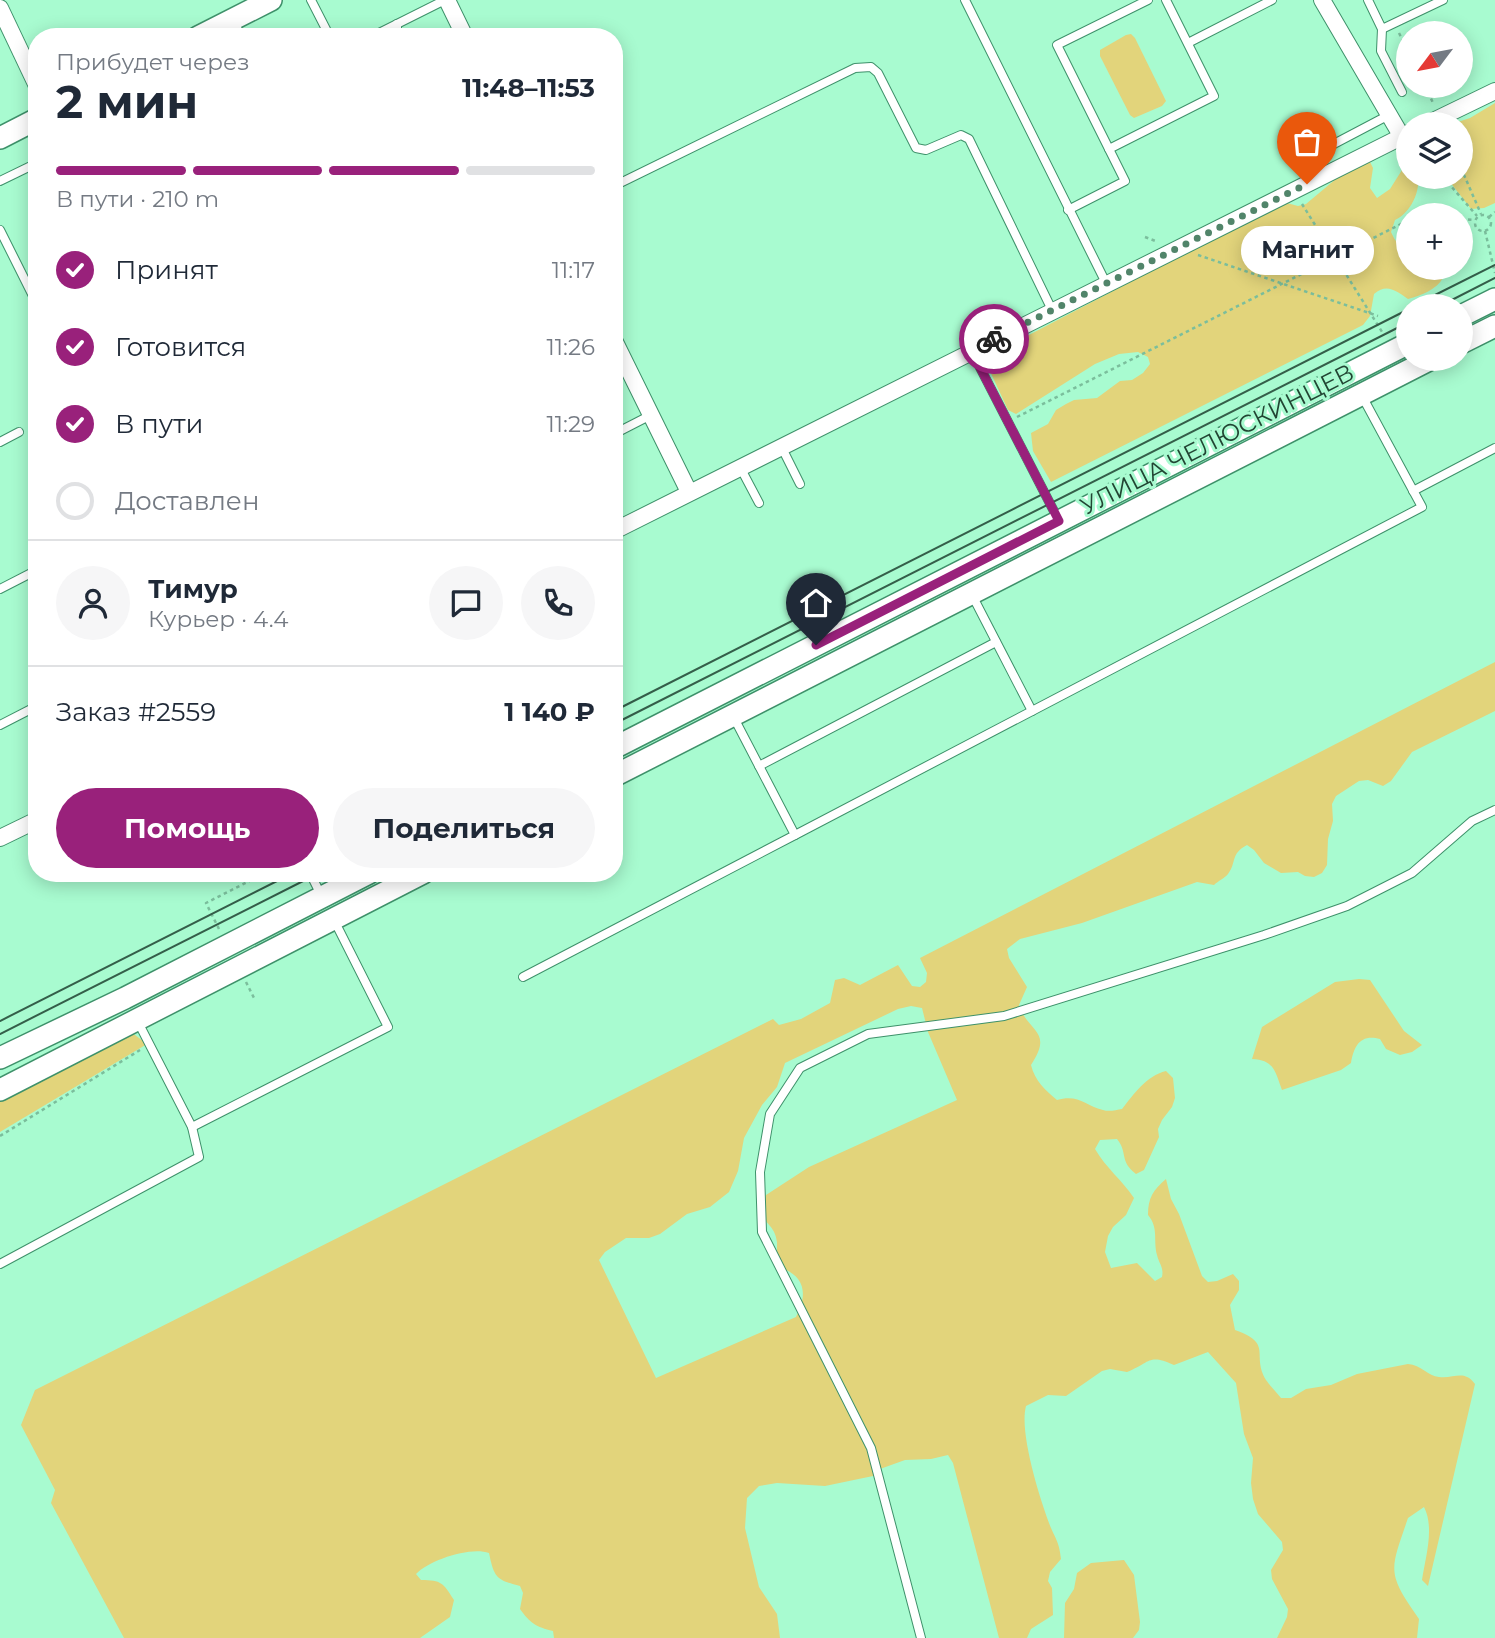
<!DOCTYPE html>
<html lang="ru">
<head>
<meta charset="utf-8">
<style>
  body { margin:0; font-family:Montserrat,sans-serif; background:#f6f6f7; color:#1f2937; height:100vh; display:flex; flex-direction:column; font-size:26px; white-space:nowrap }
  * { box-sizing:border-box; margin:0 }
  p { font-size:23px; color:#747a83 }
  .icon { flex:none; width:38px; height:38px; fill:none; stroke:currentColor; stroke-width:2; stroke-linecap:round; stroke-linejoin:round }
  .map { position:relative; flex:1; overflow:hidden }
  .side { position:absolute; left:28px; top:28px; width:595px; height:854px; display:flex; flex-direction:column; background:#fff; border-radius:28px; box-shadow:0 4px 18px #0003 }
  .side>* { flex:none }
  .needle { width:46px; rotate:238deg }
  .tools { position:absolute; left:1396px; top:21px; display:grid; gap:14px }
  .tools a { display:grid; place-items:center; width:77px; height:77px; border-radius:50%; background:#fff; box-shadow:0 4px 18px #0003; font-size:35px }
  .pin { position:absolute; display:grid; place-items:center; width:60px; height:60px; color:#fff; margin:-72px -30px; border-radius:50% 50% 50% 0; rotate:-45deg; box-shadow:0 0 7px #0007 }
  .pin .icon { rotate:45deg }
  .courier { position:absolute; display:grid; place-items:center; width:70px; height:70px; margin:-35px; border:5px solid #99217b; border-radius:50%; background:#fff; color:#222; box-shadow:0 2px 9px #0007 }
  .bubble { position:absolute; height:49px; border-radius:24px; background:#fff; box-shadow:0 4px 18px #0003; font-size:23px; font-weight:700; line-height:49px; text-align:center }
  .head em { font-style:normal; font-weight:700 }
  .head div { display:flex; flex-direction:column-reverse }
  .head { display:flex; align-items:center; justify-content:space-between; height:119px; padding:0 28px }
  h1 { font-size:46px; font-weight:700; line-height:52px }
  .bar { display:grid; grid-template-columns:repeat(4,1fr); gap:10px 7px; align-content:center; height:84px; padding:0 28px }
  .bar i { height:9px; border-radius:5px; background:#e0e1e3 }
  .bar .on { background:#99217b }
  .bar p { grid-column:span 4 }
  .line { display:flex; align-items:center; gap:18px; padding:0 28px; border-top:2px solid #e0e1e3 }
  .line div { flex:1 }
  .round { display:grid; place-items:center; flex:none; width:74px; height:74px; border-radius:37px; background:#f6f6f7 }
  ol { padding:0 28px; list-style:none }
  li { display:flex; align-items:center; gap:21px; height:77px }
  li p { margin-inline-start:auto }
  li .icon { padding:7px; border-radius:50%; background:#99217b; color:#fff; stroke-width:4 }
  li:last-child { color:#747a83 }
  li i { width:38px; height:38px; border:4px solid #e0e1e3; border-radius:50% }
  .button { display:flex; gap:14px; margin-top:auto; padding:14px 28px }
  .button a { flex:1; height:80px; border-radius:42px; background:#99217b; color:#fff; font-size:28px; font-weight:700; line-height:80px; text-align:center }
  .button a+a { background:#f6f6f7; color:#1f2937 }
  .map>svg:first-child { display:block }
</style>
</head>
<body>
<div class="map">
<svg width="1495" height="1638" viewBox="0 0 1495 1638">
  <rect width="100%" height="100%" fill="#a8fbd0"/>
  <!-- green -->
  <g fill="#e2d47b" fill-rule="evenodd">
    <path d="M1131 34 1135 38 1166 101 1162 106 1134 118 1130 115 1100 56V50L1126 35Z"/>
    <path d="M1495 103V203L1484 208 1471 209 1446 177H1461V124H1452L1470 118Z"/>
    <path d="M1369 160 1373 168 1370 188 1377 198 1390 189 1402 170 1409 166V177H1418C1420 193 1410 213 1395 220L1391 232C1395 240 1398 248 1409 248V268H1436L1443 278C1436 290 1422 295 1408 299 1396 291 1387 283 1374 294L1370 316 1363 325 1051 482 1033 451 1031 433 1048 424 1056 410 1066 404 1074 400 1097 398 1120 381 1132 380 1143 373 1150 364 1148 357 1138 352 1119 354 1095 364 1016 414 1008 410 989 369 992 358 1008 346 1283 202 1298 206 1306 204 1337 178Z"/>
    <path d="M1495 662V711L1412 752 1391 781 1383 786 1368 780 1359 781 1336 796 1332 804 1333 821 1328 839 1327 865 1322 873 1314 877 1305 876 1298 872 1281 873 1264 863 1254 850 1247 845C1230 854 1237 862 1228 874 1225 878 1218 881 1214 885L1197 882 1082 923 1020 939 1007 949 1009 958 1027 987 1019 1005C1028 1033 1054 1030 1031 1065 1035 1081 1045 1090 1057 1100 1079 1094 1085 1106 1103 1110 1109 1112 1116 1110 1122 1109 1134 1094 1146 1076 1166 1071L1173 1078 1175 1098 1172 1107 1162 1120 1158 1129 1159 1137 1144 1170 1136 1174C1119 1161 1128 1152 1117 1139L1100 1140 1095 1149C1106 1168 1122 1180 1134 1198L1126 1215 1113 1227 1108 1236 1105 1252 1111 1268 1137 1263 1155 1281 1162 1277C1164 1267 1159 1264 1157 1255 1153 1240 1159 1228 1148 1215 1148 1198 1153 1190 1166 1179L1171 1199 1179 1214 1202 1276 1208 1282 1217 1281 1233 1274 1239 1281V1290L1230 1305 1235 1330C1274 1344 1251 1354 1266 1380 1270 1386 1276 1392 1281 1398H1291L1306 1389 1331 1385 1357 1374 1408 1364C1421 1365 1428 1376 1439 1377 1454 1379 1464 1369 1475 1384L1428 1586 1422 1580C1425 1559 1435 1528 1424 1507L1408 1518C1390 1571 1386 1572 1419 1619L1417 1638H1277L1287 1617 1288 1609 1272 1579 1271 1570 1283 1550 1282 1542 1258 1514 1253 1499 1251 1483 1253 1458 1244 1434 1236 1383 1208 1352 1174 1365C1148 1353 1150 1363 1127 1372L1110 1369 1102 1371 1066 1396 1048 1395 1026 1406C1019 1432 1039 1496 1049 1523 1055 1539 1059 1540 1061 1559L1050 1572 1048 1581 1052 1588 1053 1615 1031 1629 1027 1638H999L953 1463 948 1455 931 1459 905 1460 880 1469 873 1476 825 1486 777 1483 759 1486 747 1498 745 1528 759 1587 777 1614 780 1638H554L553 1631C536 1627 530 1623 520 1609L523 1593 520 1586C496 1580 494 1577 489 1553 471 1546 429 1560 416 1574L421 1580C442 1580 443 1583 454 1600L450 1617 420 1638H124L51 1503 55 1490 21 1425 35 1390 773 1019 779 1025 801 1019 830 1003 835 980 844 978 860 985 898 965 912 986 920 987 926 982 927 973 920 958ZM911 1006 922 1008 928 1032 957 1100 809 1167 766 1195C757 1228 774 1219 777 1242 777 1250 777 1257 778 1265 784 1269 794 1273 798 1279 807 1291 802 1306 796 1317L656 1378 599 1260 605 1252 626 1238H649L660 1234 687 1214 710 1207 729 1192 738 1171 744 1138 762 1105 777 1087 785 1063 898 1009Z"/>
    <path d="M1359 979 1370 980 1404 1031 1422 1045 1412 1052 1400 1055 1386 1049 1380 1039C1360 1034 1354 1046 1351 1063L1341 1070 1282 1090C1275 1071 1274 1060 1252 1059L1262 1027 1335 982Z"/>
    <path d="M131 1032 147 1044 0 1132V1100Z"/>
    <path d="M1124 1560 1134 1575 1140 1622 1139 1630 1133 1638H1064L1065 1603 1074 1589 1077 1573 1091 1563Z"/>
  </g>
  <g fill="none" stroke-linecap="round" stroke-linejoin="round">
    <defs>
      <g id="lane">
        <path d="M311 0 330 37"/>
        <path d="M965 0 1106 283"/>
        <path d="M1368 0 1382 29 1443 0"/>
        <path d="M233 21 242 37"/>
        <path d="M1382 29 1381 51 1402 92"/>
        <path d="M371 37 445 0"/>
        <path d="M397 37V24"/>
        <path d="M1188 43 1272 0"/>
        <path d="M1109 149 1214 96 1166 0"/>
        <path d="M1321 177 1311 156 1389 115"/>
        <path d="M0 181 37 163"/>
        <path d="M614 186 855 68 871 67 878 73 916 148 926 150 961 135 969 139 1052 310"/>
        <path d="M1068 210 1125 181 1057 45 1148 0"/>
        <path d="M0 230 37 304"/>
        <path d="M971 350 1059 521"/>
        <path d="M37 370 35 371 37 374"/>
        <path d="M614 434 651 415"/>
        <path d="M0 442 19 432"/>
        <path d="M781 446 800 484"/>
        <path d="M740 467 759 503"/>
        <path d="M1413 491 1495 448"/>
        <path d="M0 589 37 570"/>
        <path d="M972 595 1032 711"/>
        <path d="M33 655 37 654"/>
        <path d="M0 725 37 706"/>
        <path d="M759 766 996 642"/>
        <path d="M795 835 1422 507 1362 396"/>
        <path d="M310 873 321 895"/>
        <path d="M523 977 795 835 733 716"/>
        <path d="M192 1127 388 1027 334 920"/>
        <path d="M0 1264 199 1157 192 1127 138 1022"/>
        <path d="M921 1638 871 1448 762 1232 760 1172 770 1114 800 1068 868 1034 1004 1016 1264 935 1347 906 1412 873 1472 821 1495 810"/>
      </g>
      <g id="street">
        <path d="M447 0 465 37"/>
        <path d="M1322 0 1402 137"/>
        <path d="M0 8 37 86"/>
        <path d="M1427 124 1495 91"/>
        <path d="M614 340 689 492"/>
        <path d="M614 531 1409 133"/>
        <path d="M0 838 37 820"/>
      </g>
      <g id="secondary">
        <path d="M198 37 271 0"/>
        <path d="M0 138 37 119"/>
        <path d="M1461 316 1495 299"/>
        <path d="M1461 343 1495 326"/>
        <path d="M614 748 1409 343"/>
        <path d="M614 776 1431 359"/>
        <path d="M0 1058 125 998 369 873"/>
        <path d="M0 1090 423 873"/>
      </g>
    </defs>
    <!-- lane casing -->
    <use href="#lane" stroke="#3e916a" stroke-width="10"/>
    <!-- street casing -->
    <use href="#street" stroke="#3e916a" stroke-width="18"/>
    <!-- secondary casing -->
    <use href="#secondary" stroke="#3e916a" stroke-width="24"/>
    <!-- path -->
    <g stroke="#7bbe9c" stroke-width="2.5" stroke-dasharray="3.5 3.5" stroke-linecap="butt">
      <path d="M1399 33 1409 52"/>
      <path d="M1425 86 1434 105"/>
      <path d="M1461 168 1481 214"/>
      <path d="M1443 177 1477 216"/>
      <path d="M1302 204 1384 335"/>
      <circle cx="1483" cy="223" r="8"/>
      <path d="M1489 217 1495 212"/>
      <path d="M1461 219 1475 220"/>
      <path d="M1485 231 1495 273"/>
      <path d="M1145 237 1158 242"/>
      <path d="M1198 255 1378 316"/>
      <path d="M1017 417 1409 220"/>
      <path d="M219 929 206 903 265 873"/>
      <path d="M246 982 254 998"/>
      <path d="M0 1136 140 1050"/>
    </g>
    <!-- lane -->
    <use href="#lane" stroke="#fff" stroke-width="8"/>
    <!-- street -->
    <use href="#street" stroke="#fff" stroke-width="16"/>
    <!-- secondary -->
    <use href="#secondary" stroke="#fff" stroke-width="21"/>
    <!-- tram -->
    <g stroke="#345e49" stroke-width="2">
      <path d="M1413 306 1495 265"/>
      <path d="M1440 306 1495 278"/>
      <path d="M614 711 1409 309"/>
      <path d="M614 724 1409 322"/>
      <path d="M0 1021 293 873"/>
      <path d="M0 1034 319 873"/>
    </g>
  </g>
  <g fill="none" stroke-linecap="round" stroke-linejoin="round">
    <!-- done -->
    <path stroke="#51856a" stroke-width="7" stroke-dasharray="0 12.6" d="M994 339 1307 184"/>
    <!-- route -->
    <path stroke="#99217b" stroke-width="9" d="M816 645 1059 521 971 350 994 339"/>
  </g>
  <g text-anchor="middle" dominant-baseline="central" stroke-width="6" stroke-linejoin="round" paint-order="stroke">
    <!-- street labels -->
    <g font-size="24" fill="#224533" stroke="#a8fbd0">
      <text transform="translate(1217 439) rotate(-27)">УЛИЦА ЧЕЛЮСКИНЦЕВ</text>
    </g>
  </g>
</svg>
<div class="tools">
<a><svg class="needle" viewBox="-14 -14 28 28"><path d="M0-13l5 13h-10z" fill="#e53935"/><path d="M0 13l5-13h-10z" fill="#747a83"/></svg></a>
<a><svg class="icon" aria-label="layers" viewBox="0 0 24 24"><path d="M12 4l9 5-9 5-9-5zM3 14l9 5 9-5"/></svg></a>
<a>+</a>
<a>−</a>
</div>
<div class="pin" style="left:1307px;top:184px;background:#ea580c"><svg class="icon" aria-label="bag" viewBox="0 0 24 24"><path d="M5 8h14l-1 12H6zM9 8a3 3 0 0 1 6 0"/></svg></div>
<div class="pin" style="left:816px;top:645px;background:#1f2937"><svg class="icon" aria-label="home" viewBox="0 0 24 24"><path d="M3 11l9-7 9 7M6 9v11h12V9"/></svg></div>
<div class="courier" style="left:994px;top:339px"><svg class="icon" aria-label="bike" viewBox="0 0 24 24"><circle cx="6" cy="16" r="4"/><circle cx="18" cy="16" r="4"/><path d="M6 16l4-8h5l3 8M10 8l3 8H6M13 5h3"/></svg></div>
<div class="bubble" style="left:1241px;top:226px;width:133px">Магнит</div>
<section class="side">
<div class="head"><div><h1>2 мин</h1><p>Прибудет через</p></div><em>11:48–11:53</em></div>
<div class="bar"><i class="on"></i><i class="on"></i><i class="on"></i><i></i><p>В пути · 210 m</p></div>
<ol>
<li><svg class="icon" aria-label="check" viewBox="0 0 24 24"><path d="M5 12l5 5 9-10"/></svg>Принят<p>11:17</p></li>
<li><svg class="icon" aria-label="check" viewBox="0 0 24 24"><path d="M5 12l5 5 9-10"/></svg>Готовится<p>11:26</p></li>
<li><svg class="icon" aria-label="check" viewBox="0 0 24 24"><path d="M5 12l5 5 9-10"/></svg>В пути<p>11:29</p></li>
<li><i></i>Доставлен</li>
</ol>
<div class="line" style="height:126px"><a class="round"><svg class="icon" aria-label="person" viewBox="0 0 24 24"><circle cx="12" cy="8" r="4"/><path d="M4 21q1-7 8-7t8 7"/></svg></a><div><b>Тимур</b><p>Курьер · 4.4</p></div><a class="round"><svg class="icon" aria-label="chat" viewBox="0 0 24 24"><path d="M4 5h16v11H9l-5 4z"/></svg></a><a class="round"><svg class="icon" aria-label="phone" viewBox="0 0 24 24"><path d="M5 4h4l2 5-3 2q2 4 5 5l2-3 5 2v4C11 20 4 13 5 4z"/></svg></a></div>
<div class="line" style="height:91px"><div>Заказ #2559</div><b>1 140 ₽</b></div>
<div class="button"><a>Помощь</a><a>Поделиться</a></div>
</section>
</div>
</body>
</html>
